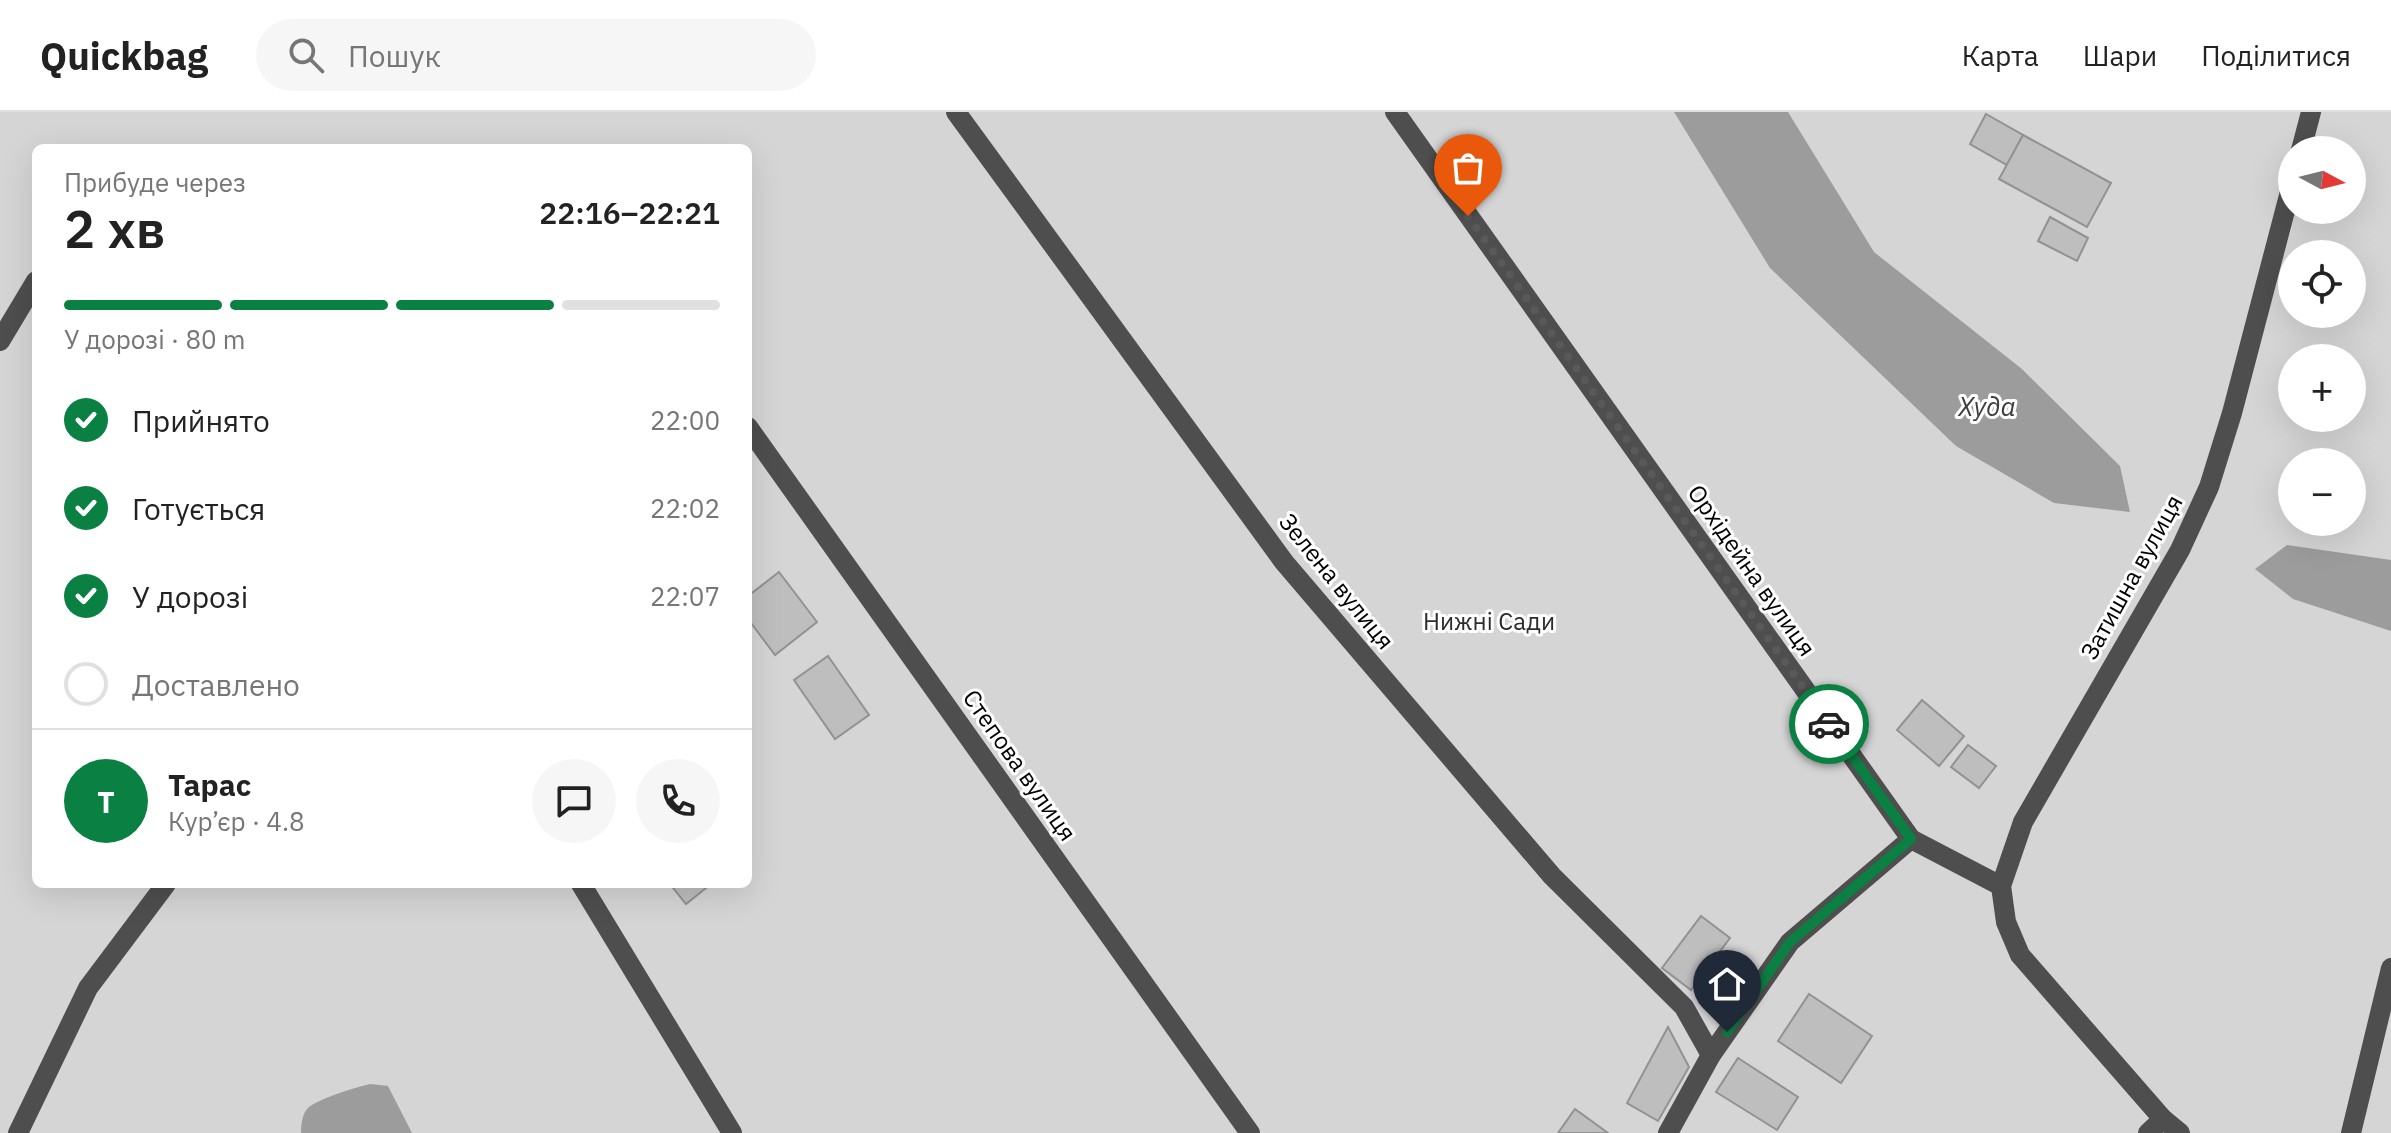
<!DOCTYPE html>
<html lang="uk">
<head>
<meta charset="utf-8">
<style>
  body { margin:0; font-family:"IBM Plex Sans",sans-serif; background:#f6f6f6; color:#222; height:100vh; display:flex; flex-direction:column; font-size:30px; white-space:nowrap }
  * { box-sizing:border-box; margin:0 }
  p { font-size:26px; color:#767676 }
  .icon { flex:none; width:44px; height:44px; fill:none; stroke:currentColor; stroke-width:2; stroke-linecap:round; stroke-linejoin:round }
  .map { position:relative; flex:1; overflow:hidden }
  .sheet { position:absolute; left:32px; top:32px; width:720px; height:744px; display:flex; flex-direction:column; background:#fff; border-radius:12px; box-shadow:0 8px 32px #0002 }
  .sheet>* { flex:none }
  .needle { width:52px; rotate:97deg }
  .fabs { position:absolute; left:2278px; top:24px; display:grid; gap:16px }
  .fabs a { display:grid; place-items:center; width:88px; height:88px; border-radius:50%; background:#fff; box-shadow:0 8px 32px #0002; font-size:40px }
  .pin { position:absolute; display:grid; place-items:center; width:68px; height:68px; color:#fff; margin:-82px -34px; border-radius:50% 50% 50% 0; rotate:-45deg; box-shadow:0 0 8px #0007 }
  .pin .icon { rotate:45deg }
  .courier { position:absolute; display:grid; place-items:center; width:80px; height:80px; margin:-40px; border:6px solid #0b8043; border-radius:50%; background:#fff; color:#222; box-shadow:0 2px 10px #0007 }
  .head em { font-style:normal; font-weight:600 }
  .head div { display:flex; flex-direction:column-reverse }
  .head { display:flex; align-items:center; justify-content:space-between; height:136px; padding:0 32px }
  h1 { font-size:52px; font-weight:600; line-height:60px }
  .bar { display:grid; grid-template-columns:repeat(4,1fr); gap:12px 8px; align-content:center; height:96px; padding:0 32px }
  .bar i { height:10px; border-radius:6px; background:#e0e0e0 }
  .bar .selected { background:#0b8043 }
  .bar p { grid-column:span 4 }
  .line { display:flex; align-items:center; gap:20px; padding:0 32px; border-top:2px solid #e0e0e0 }
  .line div { flex:1 }
  .round { display:grid; place-items:center; flex:none; width:84px; height:84px; border-radius:42px; background:#f6f6f6 }
  ol { padding:0 32px; list-style:none }
  li { display:flex; align-items:center; gap:24px; height:88px }
  li p { margin-inline-start:auto }
  li .icon { padding:8px; border-radius:50%; background:#0b8043; color:#fff; stroke-width:4 }
  li:last-child { color:#767676 }
  li i { width:44px; height:44px; border:4px solid #e0e0e0; border-radius:50% }
  header { display:flex; align-items:center; gap:48px; box-sizing:border-box; height:112px; padding:0 40px; background:#fff; border-bottom:2px solid #e0e0e0 }
  header strong { font-size:38px }
  nav { display:flex; gap:44px; margin-inline-start:auto; font-size:28px }
  .search { width:560px; height:72px; background:#f6f6f6; display:flex; align-items:center; gap:20px; box-sizing:border-box; padding:0 28px; border-radius:44px; color:#767676; font-size:30px }
  .map>svg:first-child { display:block }
</style>
</head>
<body>
<header>
<strong>Quickbag</strong>
<div class="search"><svg class="icon" aria-label="search" viewBox="0 0 24 24"><circle cx="10" cy="10" r="6"/><path d="M15 15l6 6"/></svg>Пошук</div>
<nav><a>Карта</a><a>Шари</a><a>Поділитися</a></nav>
</header>
<div class="map">
<svg width="2391" height="1021" viewBox="0 0 2391 1021">
  <rect width="100%" height="100%" fill="#fff"/>
  <!-- green -->
  <path fill="#d5d5d5" fill-rule="evenodd" d="M0 0H2391V1021H0ZM36 36H748V772H36ZM2292 38H2352V98H2292ZM2292 142H2352V202H2292ZM2292 246H2352V306H2292ZM2292 350H2352V410H2292Z"/>
  <!-- water -->
  <g fill="#9c9c9c">
    <path d="M1674 0H1788L1874 140 2022 257 2120 354 2130 400 2054 391 1956 334 1770 156Z"/>
    <path d="M2287 433 2391 448V519L2293 487 2255 457Z"/>
    <path d="M370 972 388 974 412 1021H301C301 1013 302 1002 308 996 317 987 357 975 370 972Z"/>
  </g>
  <!-- building -->
  <g fill="#bebebe" stroke="#929292" stroke-width="2">
    <path d="M1986 2 2023 23 2007 53 1970 32Z"/>
    <path d="M2023 23 2111 71 2087 115 1999 67Z"/>
    <path d="M2050 105 2088 126 2077 149 2038 129Z"/>
    <path d="M779 460 817 510 775 543 748 507V484Z"/>
    <path d="M828 544 869 603 835 627 794 568Z"/>
    <path d="M1922 588 1964 624 1939 654 1897 618Z"/>
    <path d="M1968 633 1996 654 1979 676 1951 655Z"/>
    <path d="M670 772H711L686 792Z"/>
    <path d="M1701 804 1730 826 1691 878 1662 856Z"/>
    <path d="M1809 882 1872 924 1841 971 1778 929Z"/>
    <path d="M1668 915 1689 955 1658 1009 1627 991Z"/>
    <path d="M1738 946 1798 985 1777 1018 1716 980Z"/>
    <path d="M1575 997 1608 1021H1558Z"/>
  </g>
  <g fill="none" stroke-linecap="round" stroke-linejoin="round">
    <!-- minor -->
    <g stroke="#4e4e4e" stroke-width="20">
      <path d="M956 0 1284 450 1552 764 1684 895 1711 943"/>
      <path d="M1395 0 1911 727 2001 774"/>
      <path d="M2301 38 2311 0"/>
      <path d="M0 229 36 169"/>
      <path d="M748 315 1250 1021"/>
      <path d="M581 772 732 1021"/>
      <path d="M18 1021 88 876 166 772"/>
      <path d="M1668 1021 1711 943 1790 830 1911 727"/>
      <path d="M2148 1021 2163 1007"/>
      <path d="M2180 1021 2163 1007 2020 843 2006 810 2001 774 2023 710 2180 438 2209 375 2232 301 2292 72"/>
      <path d="M2351 1021 2391 856"/>
    </g>
  </g>
  <g fill="none" stroke-linecap="round" stroke-linejoin="round">
    <!-- done -->
    <path stroke="#595959" stroke-width="8" stroke-dasharray="0 14.4" d="M1468 104 1829 612"/>
    <!-- route -->
    <path stroke="#0b8043" stroke-width="10" d="M1727 920 1790 830 1911 727 1829 612"/>
  </g>
  <g text-anchor="middle" dominant-baseline="central" stroke-width="6" stroke-linejoin="round" paint-order="stroke">
    <!-- street labels -->
    <g font-size="24" fill="#000" stroke="#fff">
      <text transform="translate(1752 458) rotate(55)">Орхідейна вулиця</text>
      <text transform="translate(2131 465) rotate(-61)">Затишна вулиця</text>
      <text transform="translate(1337 469) rotate(51)">Зелена вулиця</text>
      <text transform="translate(1020 653) rotate(55)">Степова вулиця</text>
    </g>
    <!-- park labels -->
    <g font-size="24" fill="#2c2c2c" stroke="#fff">
      <text x="1489" y="509">Нижні Сади</text>
    </g>
    <!-- water labels -->
    <g font-size="26" font-style="italic" fill="#3d3d3d" stroke="#fff">
      <text x="1987" y="294">Худа</text>
    </g>
  </g>
</svg>
<div class="fabs">
<a><svg class="needle" viewBox="-14 -14 28 28"><path d="M0-13l5 13h-10z" fill="#e53935"/><path d="M0 13l5-13h-10z" fill="#767676"/></svg></a>
<a><svg class="icon" aria-label="locate" viewBox="0 0 24 24"><circle cx="12" cy="12" r="6"/><path d="M12 2v4M12 18v4M2 12h4M18 12h4"/></svg></a>
<a>+</a>
<a>−</a>
</div>
<div class="pin" style="left:1468px;top:104px;background:#ea580c"><svg class="icon" aria-label="bag" viewBox="0 0 24 24"><path d="M5 8h14l-1 12H6zM9 8a3 3 0 0 1 6 0"/></svg></div>
<div class="pin" style="left:1727px;top:920px;background:#1f2937"><svg class="icon" aria-label="home" viewBox="0 0 24 24"><path d="M3 11l9-7 9 7M6 9v11h12V9"/></svg></div>
<div class="courier" style="left:1829px;top:612px"><svg class="icon" aria-label="car" viewBox="0 0 24 24"><path d="M5 17H2v-5l4-1 3-4h7l3 4 3 1v5h-3M9 17h6M6 11h13"/><circle cx="7" cy="17" r="2"/><circle cx="17" cy="17" r="2"/></svg></div>
<section class="sheet">
<div class="head"><div><h1>2 хв</h1><p>Прибуде через</p></div><em>22:16–22:21</em></div>
<div class="bar"><i class="selected"></i><i class="selected"></i><i class="selected"></i><i></i><p>У дорозі · 80 m</p></div>
<ol>
<li><svg class="icon" aria-label="check" viewBox="0 0 24 24"><path d="M5 12l5 5 9-10"/></svg>Прийнято<p>22:00</p></li>
<li><svg class="icon" aria-label="check" viewBox="0 0 24 24"><path d="M5 12l5 5 9-10"/></svg>Готується<p>22:02</p></li>
<li><svg class="icon" aria-label="check" viewBox="0 0 24 24"><path d="M5 12l5 5 9-10"/></svg>У дорозі<p>22:07</p></li>
<li><i></i>Доставлено</li>
</ol>
<div class="line" style="height:144px"><b class="round" style="background:#0b8043;color:#fff">Т</b><div><b>Тарас</b><p>Кур’єр · 4.8</p></div><a class="round"><svg class="icon" aria-label="chat" viewBox="0 0 24 24"><path d="M4 5h16v11H9l-5 4z"/></svg></a><a class="round"><svg class="icon" aria-label="phone" viewBox="0 0 24 24"><path d="M5 4h4l2 5-3 2q2 4 5 5l2-3 5 2v4C11 20 4 13 5 4z"/></svg></a></div>
</section>
</div>
</body>
</html>
